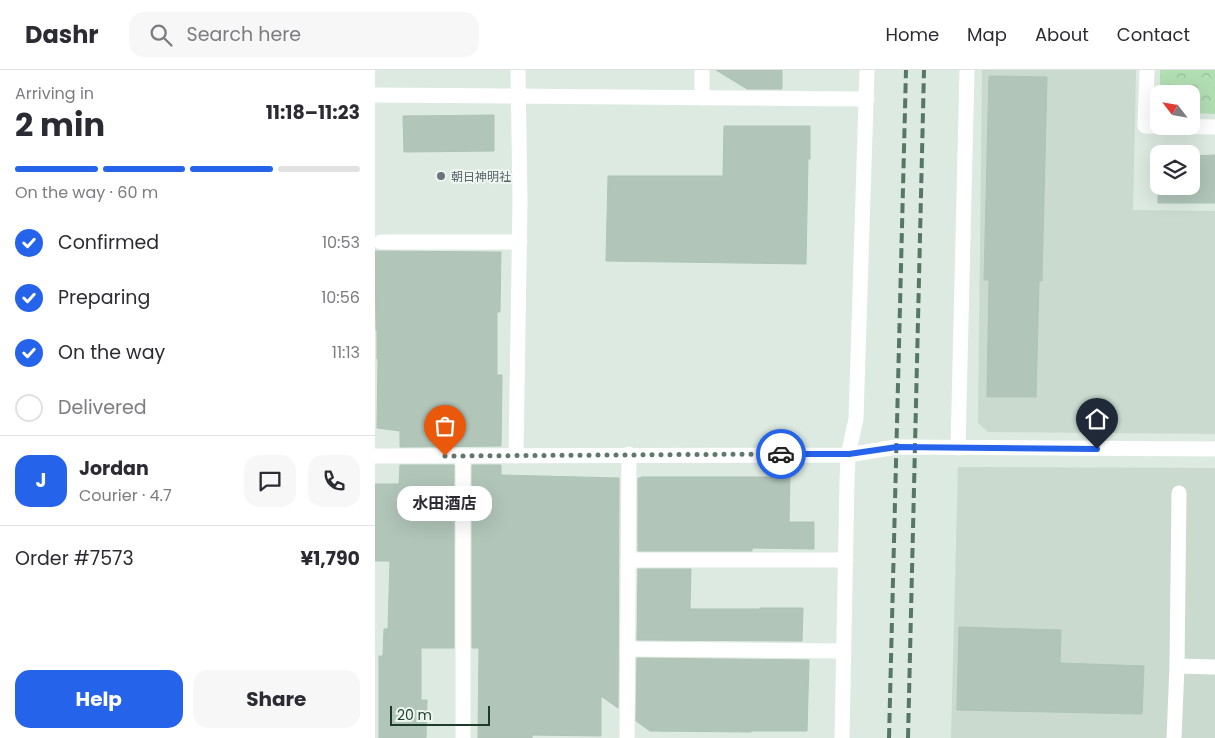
<!DOCTYPE html>
<html lang="en">
<head>
<meta charset="utf-8">
<style>
  body { margin:0; font-family:Poppins,"Noto Sans JP",sans-serif; background:#f7f7f7; color:#2b2b33; height:100vh; display:flex; flex-direction:column; font-size:19px; white-space:nowrap }
  * { box-sizing:border-box; margin:0 }
  p { font-size:16px; color:#7c7c81 }
  .icon { flex:none; width:28px; height:28px; fill:none; stroke:currentColor; stroke-width:2; stroke-linecap:round; stroke-linejoin:round }
  .map { position:relative; flex:1; overflow:hidden }
  .panel { display:flex; flex-direction:column; background:#fff; width:375px }
  .panel>* { flex:none }
  .needle { width:32px; rotate:301deg }
  .buttons { position:absolute; left:775px; top:15px; display:grid; gap:10px }
  .buttons a { display:grid; place-items:center; width:50px; height:50px; border-radius:10px; background:#fff; box-shadow:0 5px 20px #0002; font-size:25px }
  .scale { position:absolute; left:15px; bottom:12px; width:100px; box-sizing:border-box; padding-left:5px; border:2px solid #1d3b2b; border-top:0; font-size:14px; line-height:18px; white-space:nowrap; color:#1d3b2b; -webkit-text-stroke:4px #edf7ef; paint-order:stroke }
  .pin { position:absolute; display:grid; place-items:center; width:42px; height:42px; color:#fff; margin:-51px -21px; border-radius:50% 50% 50% 0; rotate:-45deg; box-shadow:0 0 5px #0007 }
  .pin .icon { rotate:45deg }
  .courier { position:absolute; display:grid; place-items:center; width:50px; height:50px; margin:-25px; border:4px solid #2563eb; border-radius:50%; background:#fff; color:#222; box-shadow:0 1px 6px #0007 }
  .bubble { position:absolute; height:35px; border-radius:15px; background:#fff; box-shadow:0 5px 20px #0002; font-size:16px; font-weight:700; line-height:35px; text-align:center }
  .head em { font-style:normal; font-weight:700 }
  .head div { display:flex; flex-direction:column-reverse }
  .head { display:flex; align-items:center; justify-content:space-between; height:85px; padding:0 15px }
  h1 { font-size:32px; font-weight:700; line-height:38px }
  .bar { display:grid; grid-template-columns:repeat(4,1fr); gap:8px 5px; align-content:center; height:60px; padding:0 15px }
  .bar i { height:6px; border-radius:4px; background:#e1e1e2 }
  .bar .active { background:#2563eb }
  .bar p { grid-column:span 4 }
  .line { display:flex; align-items:center; gap:12px; padding:0 15px; border-top:1px solid #e1e1e2 }
  .line div { flex:1 }
  .round { display:grid; place-items:center; flex:none; width:52px; height:52px; border-radius:15px; background:#f7f7f7 }
  ol { padding:0 15px; list-style:none }
  li { display:flex; align-items:center; gap:15px; height:55px }
  li p { margin-inline-start:auto }
  li .icon { padding:5px; border-radius:50%; background:#2563eb; color:#fff; stroke-width:4 }
  li:last-child { color:#7c7c81 }
  li i { width:28px; height:28px; border:2px solid #e1e1e2; border-radius:50% }
  .cta { display:flex; gap:10px; margin-top:auto; padding:10px 15px }
  .cta a { flex:1; height:58px; border-radius:15px; background:#2563eb; color:#fff; font-size:20px; font-weight:700; line-height:58px; text-align:center }
  .cta a+a { background:#f7f7f7; color:#2b2b33 }
  header { display:flex; align-items:center; gap:30px; box-sizing:border-box; height:70px; padding:0 25px; background:#fff; border-bottom:1px solid #e1e1e2 }
  header strong { font-size:24px }
  nav { display:flex; gap:28px; margin-inline-start:auto; font-size:18px }
  .search { width:350px; height:45px; background:#f7f7f7; display:flex; align-items:center; gap:12px; box-sizing:border-box; padding:0 18px; border-radius:15px; color:#7c7c81; font-size:19px }
  main { display:flex; flex:1; min-height:0 }
  .map>svg:first-child { display:block }
</style>
</head>
<body>
<header>
<strong>Dashr</strong>
<div class="search"><svg class="icon" aria-label="search" viewBox="0 0 24 24"><circle cx="10" cy="10" r="6"/><path d="M15 15l6 6"/></svg>Search here</div>
<nav><a>Home</a><a>Map</a><a>About</a><a>Contact</a></nav>
</header>
<main>
<section class="panel">
<div class="head"><div><h1>2 min</h1><p>Arriving in</p></div><em>11:18–11:23</em></div>
<div class="bar"><i class="active"></i><i class="active"></i><i class="active"></i><i></i><p>On the way · 60 m</p></div>
<ol>
<li><svg class="icon" aria-label="check" viewBox="0 0 24 24"><path d="M5 12l5 5 9-10"/></svg>Confirmed<p>10:53</p></li>
<li><svg class="icon" aria-label="check" viewBox="0 0 24 24"><path d="M5 12l5 5 9-10"/></svg>Preparing<p>10:56</p></li>
<li><svg class="icon" aria-label="check" viewBox="0 0 24 24"><path d="M5 12l5 5 9-10"/></svg>On the way<p>11:13</p></li>
<li><i></i>Delivered</li>
</ol>
<div class="line" style="height:90px"><b class="round" style="background:#2563eb;color:#fff">J</b><div><b>Jordan</b><p>Courier · 4.7</p></div><a class="round"><svg class="icon" aria-label="chat" viewBox="0 0 24 24"><path d="M4 5h16v11H9l-5 4z"/></svg></a><a class="round"><svg class="icon" aria-label="phone" viewBox="0 0 24 24"><path d="M5 4h4l2 5-3 2q2 4 5 5l2-3 5 2v4C11 20 4 13 5 4z"/></svg></a></div>
<div class="line" style="height:65px"><div>Order #7573</div><b>¥1,790</b></div>
<div class="cta"><a>Help</a><a>Share</a></div>
</section>
<div class="map">
<svg width="840" height="668" viewBox="0 0 840 668">
  <defs>
    <pattern id="park-crowns" width="20" height="18" patternUnits="userSpaceOnUse" patternTransform="scale(1.25)"><rect width="20" height="18" fill="#b2deb3"/><path d="M2 6a3 3 0 1 1 6 0M12 15a3 3 0 1 1 6 0" fill="none" stroke="#99bf9a"/></pattern>
  </defs>
  <rect width="100%" height="100%" fill="#dceae1"/>
  <!-- built -->
  <g fill="#cadacf">
    <path d="M607 0H761L758 140 840 141V364L613 362 603 353Z"/>
    <path d="M583 397 840 398V668H576Z"/>
  </g>
  <!-- park -->
  <path fill="url(#park-crowns)" d="M785 0H840V44L816 43V24H785Z"/>
  <!-- building -->
  <g fill="#b1c5b9" stroke="#aec4b6">
    <path d="M341 0H407V19H372Z"/>
    <path d="M614 6 672 7 667 211H664L661 327H612L614 210H609Z"/>
    <path d="M119 45V81L29 82 28 46Z"/>
    <path d="M349 56H435V89H433L431 194 231 191 233 106H348Z"/>
    <path d="M840 85V133H783V87H784V116H816V86Z"/>
    <path d="M0 181 126 182 125 242H122V305H127L126 376 25 377V361L2 358 3 289H2V260H1Z"/>
    <path d="M25 395H79V578H46V630H52L51 668H4V586H8L9 559H13L15 491H0V414H24Z"/>
    <path d="M97 395H126V405L244 408 243 638 226 626V666L157 665V668H103L104 578H97Z"/>
    <path d="M266 407H415L414 452H439V479L377 478V481H263V408H266Z"/>
    <path d="M263 499H316L315 539H385V538H428L427 571 262 570Z"/>
    <path d="M584 557 686 560 685 593 769 596 767 644 582 640Z"/>
    <path d="M262 588 434 590 432 661H376V662L275 661 261 651Z"/>
  </g>
  <g fill="none" stroke-linecap="round" stroke-linejoin="round">
    <!-- minor -->
    <g stroke="#fff" stroke-width="15">
      <path d="M772 0 770 56 840 57"/>
      <path d="M0 25 492 29"/>
      <path d="M327 28V0"/>
      <path d="M6 172H145"/>
      <path d="M583 378 592 0"/>
      <path d="M0 386 473 385 521 377 840 379"/>
      <path d="M141 386 145 131 143 0"/>
      <path d="M253 490H471"/>
      <path d="M253 579 469 581"/>
      <path d="M802 596 804 423"/>
      <path d="M88 668V386"/>
      <path d="M252 668 254 384"/>
      <path d="M467 668 472 411 473 385 481 349 492 0"/>
      <path d="M799 668 802 596 840 597"/>
    </g>
    <!-- rail -->
    <g stroke="#577766" stroke-width="4" stroke-dasharray="10 5" stroke-linecap="butt">
      <path d="M514 668 531 0"/>
      <path d="M533 668 549 0"/>
    </g>
  </g>
  <g fill="none" stroke-linecap="round" stroke-linejoin="round">
    <!-- done -->
    <path stroke="#60786b" stroke-width="5" stroke-dasharray="0 9" d="M70 386 406 384"/>
    <!-- route -->
    <path stroke="#2563eb" stroke-width="6" d="M406 384H474L522 377 722 379"/>
  </g>
  <!-- markers -->
  <circle fill="#6b7280" stroke="#edf7ef" stroke-width="2" cx="66" cy="106" r="5"/>
  <g text-anchor="middle" dominant-baseline="central" stroke-width="4" stroke-linejoin="round" paint-order="stroke">
    <!-- worship labels -->
    <g font-size="12" fill="#5b616d" stroke="#edf7ef" text-anchor="start">
      <text x="76" y="106">朝日神明社</text>
    </g>
  </g>
</svg>
<div class="buttons">
<a><svg class="needle" viewBox="-14 -14 28 28"><path d="M0-13l5 13h-10z" fill="#e53935"/><path d="M0 13l5-13h-10z" fill="#7c7c81"/></svg></a>
<a><svg class="icon" aria-label="layers" viewBox="0 0 24 24"><path d="M12 4l9 5-9 5-9-5zM3 14l9 5 9-5"/></svg></a>
</div>
<div class="scale">20 m</div>
<div class="pin" style="left:70px;top:386px;background:#ea580c"><svg class="icon" aria-label="bag" viewBox="0 0 24 24"><path d="M5 8h14l-1 12H6zM9 8a3 3 0 0 1 6 0"/></svg></div>
<div class="pin" style="left:722px;top:379px;background:#1f2937"><svg class="icon" aria-label="home" viewBox="0 0 24 24"><path d="M3 11l9-7 9 7M6 9v11h12V9"/></svg></div>
<div class="courier" style="left:406px;top:384px"><svg class="icon" aria-label="car" viewBox="0 0 24 24"><path d="M5 17H2v-5l4-1 3-4h7l3 4 3 1v5h-3M9 17h6M6 11h13"/><circle cx="7" cy="17" r="2"/><circle cx="17" cy="17" r="2"/></svg></div>
<div class="bubble" style="left:22px;top:416px;width:95px">水田酒店</div>
</div>
</main>
</body>
</html>
